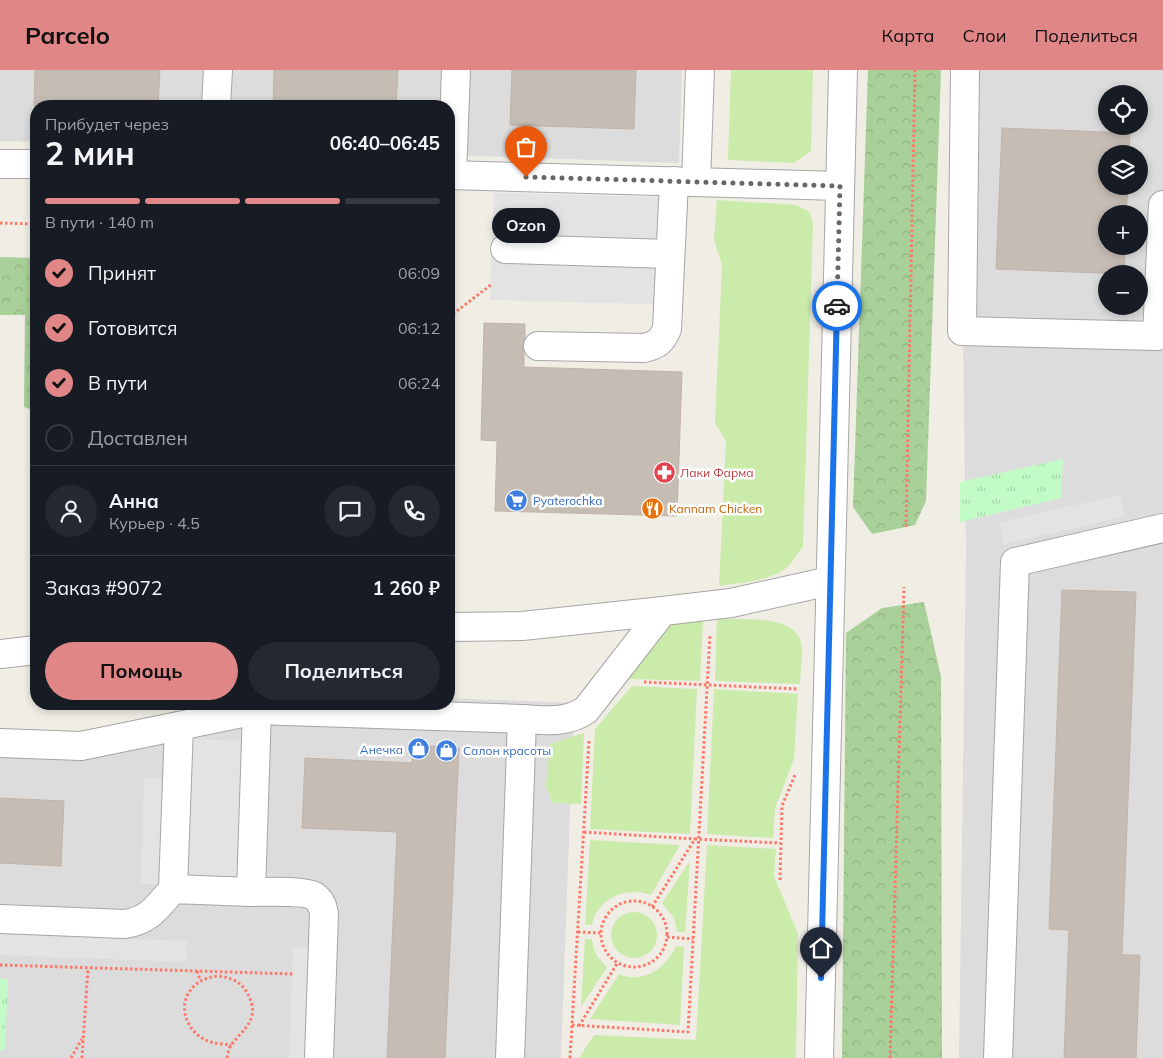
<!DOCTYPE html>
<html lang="ru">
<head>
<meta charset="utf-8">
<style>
  body { margin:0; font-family:Mulish,sans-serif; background:#242831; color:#f1f3f6; height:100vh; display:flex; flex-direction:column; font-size:19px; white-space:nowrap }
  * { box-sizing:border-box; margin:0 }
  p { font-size:16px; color:#9ea1a6 }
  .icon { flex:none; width:28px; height:28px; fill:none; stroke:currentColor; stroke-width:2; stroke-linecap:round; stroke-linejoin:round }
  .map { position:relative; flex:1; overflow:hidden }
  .side { position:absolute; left:30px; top:30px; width:425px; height:610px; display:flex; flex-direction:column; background:#171b24; border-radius:20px; box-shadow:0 2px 8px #0003 }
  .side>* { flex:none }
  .fabs { position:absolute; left:1098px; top:15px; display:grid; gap:10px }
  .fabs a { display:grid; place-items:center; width:50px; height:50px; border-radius:50%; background:#171b24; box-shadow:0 2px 8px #0003; font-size:25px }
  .pin { position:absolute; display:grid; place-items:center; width:42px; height:42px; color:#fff; margin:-51px -21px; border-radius:50% 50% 50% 0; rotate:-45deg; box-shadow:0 0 5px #0007 }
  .pin .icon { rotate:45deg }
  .courier { position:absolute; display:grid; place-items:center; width:50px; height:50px; margin:-25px; border:4px solid #1a73e8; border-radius:50%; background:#fff; color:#222; box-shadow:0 1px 6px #0007 }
  .bubble { position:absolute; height:35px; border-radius:18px; background:#171b24; box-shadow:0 2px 8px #0003; font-size:16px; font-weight:700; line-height:35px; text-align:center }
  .headline em { font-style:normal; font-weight:700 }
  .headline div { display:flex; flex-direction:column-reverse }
  .headline { display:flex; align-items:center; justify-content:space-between; height:85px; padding:0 15px }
  h1 { font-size:32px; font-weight:700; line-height:38px }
  .bar { display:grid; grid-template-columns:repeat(4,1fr); gap:8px 5px; align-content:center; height:60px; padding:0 15px }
  .bar i { height:6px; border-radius:4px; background:#363941 }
  .bar .selected { background:#e18687 }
  .bar p { grid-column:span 4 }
  .line { display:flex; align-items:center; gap:12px; padding:0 15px; border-top:1px solid #363941 }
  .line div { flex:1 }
  .round { display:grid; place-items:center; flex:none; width:52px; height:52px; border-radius:26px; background:#242831 }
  ol { padding:0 15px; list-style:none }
  li { display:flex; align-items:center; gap:15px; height:55px }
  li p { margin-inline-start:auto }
  li .icon { padding:5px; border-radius:50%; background:#e18687; color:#111; stroke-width:4 }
  li:last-child { color:#9ea1a6 }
  li i { width:28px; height:28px; border:2px solid #363941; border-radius:50% }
  .button { display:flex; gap:10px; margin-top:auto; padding:10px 15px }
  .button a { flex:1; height:58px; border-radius:30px; background:#e18687; color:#111; font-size:20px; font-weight:700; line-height:58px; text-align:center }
  .button a+a { background:#242831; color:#f1f3f6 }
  header { display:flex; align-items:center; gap:30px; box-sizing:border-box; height:70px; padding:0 25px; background:#e18687; color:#111 }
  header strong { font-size:24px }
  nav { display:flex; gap:28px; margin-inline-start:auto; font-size:18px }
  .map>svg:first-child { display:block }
</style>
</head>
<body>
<header>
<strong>Parcelo</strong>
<nav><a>Карта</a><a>Слои</a><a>Поделиться</a></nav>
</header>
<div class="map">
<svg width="1163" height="988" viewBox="0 0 1163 988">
  <defs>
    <pattern id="forest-crowns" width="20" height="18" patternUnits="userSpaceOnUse" patternTransform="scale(1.25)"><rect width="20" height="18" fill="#a9d099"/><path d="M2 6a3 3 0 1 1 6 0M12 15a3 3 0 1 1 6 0" fill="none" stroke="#91b283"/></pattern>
    <pattern id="park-tufts" width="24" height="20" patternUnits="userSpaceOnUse" patternTransform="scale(1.25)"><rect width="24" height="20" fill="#c2fbc6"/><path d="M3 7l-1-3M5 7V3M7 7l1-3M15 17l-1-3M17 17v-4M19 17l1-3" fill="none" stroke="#a6d7aa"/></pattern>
  </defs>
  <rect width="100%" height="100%" fill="#f0ede5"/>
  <!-- residential -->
  <g fill="#dddcdc" fill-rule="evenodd">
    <path d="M0 0H682L679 93 449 85V36H36V72L0 71Z"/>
    <path d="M959 0H1163V988H959L966 480ZM1106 24H1139V56H1106ZM1106 84H1139V116H1106ZM1106 144H1139V176H1106ZM1106 204H1139V236H1106Z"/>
    <path d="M449 628 574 633 561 988H0V662L64 665 228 634H449Z"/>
  </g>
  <!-- grass -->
  <g fill="#caebaa">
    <path d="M731 0H813L811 81 794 93 728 90Z"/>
    <path d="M717 130 796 135 810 142 813 154 803 477C797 483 792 494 785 499 770 511 738 513 719 516L726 371 715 353 722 195 714 170Z"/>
    <path d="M717 549C739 550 795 544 801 572 804 584 800 601 800 614L715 611Z"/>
    <path d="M685 550 703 551 700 611 629 609 667 558 676 552Z"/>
    <path d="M632 616 697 619 690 764 590 759 595 659Z"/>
    <path d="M714 619 798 624 794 689 775 738 773 768 707 764Z"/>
    <path d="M584 663 581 734 552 733 546 716 550 674Z"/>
    <path d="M590 770 680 775 651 825C627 816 597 828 592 855H585Z"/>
    <path d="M707 775 776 779 774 806 798 864 796 988H579L594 965 696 970Z"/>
    <path d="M690 791 685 862H677L674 848 662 833Z"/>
    <circle cx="634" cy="865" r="23"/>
    <path d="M585 869H592C593 881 598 889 607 897L581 937Z"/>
    <path d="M676 876 684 877 680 955 590 949 619 904C644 914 665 899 676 876Z"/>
  </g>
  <!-- forest -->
  <g fill="url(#forest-crowns)">
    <path d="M868 0H941L926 431 915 455 872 464 853 437Z"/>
    <path d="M0 187 36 188V341L24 337 25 245H0Z"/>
    <path d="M924 532 941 607 942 988H842L846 563 882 538Z"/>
  </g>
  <!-- park -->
  <g fill="url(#park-tufts)">
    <path d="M1063 389 1061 428 960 452V412Z"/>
    <path d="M0 909H8L5 980H0Z"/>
  </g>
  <!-- parking -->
  <g fill="#e3e3e3">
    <path d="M494 123 688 128 683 235 490 230Z"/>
    <path d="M1120 425 1124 447 1004 474 999 452Z"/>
    <path d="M192 669 246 671 241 810 187 808Z"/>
    <path d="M144 708 165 709 162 814H141Z"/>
    <path d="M0 864 187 871 186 892 0 885Z"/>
    <path d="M293 877 314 878 310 988H289Z"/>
  </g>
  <!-- building -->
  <g fill="#c5bcb4" stroke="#c2b3a7">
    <path d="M35 0H160L158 36H34Z"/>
    <path d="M274 0H398L396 36H273Z"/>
    <path d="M512 0H636L634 59 510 55Z"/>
    <path d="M1002 58 1130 63 1129 84H1106V116H1128L1126 144H1106V176H1125L1124 204 996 199Z"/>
    <path d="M484 253 525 254V267L522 275 524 284V297L682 302 677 446 495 441 497 371 481 370Z"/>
    <path d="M1062 520 1136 522 1122 885H1140L1136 988H1064L1069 860 1049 859Z"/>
    <path d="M413 675 459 678 445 988H387L397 762 302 758 305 688 412 693Z"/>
    <path d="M0 728 64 731 61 796 0 793Z"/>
  </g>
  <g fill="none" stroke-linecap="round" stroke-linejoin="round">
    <defs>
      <g id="minor">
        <path d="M965 0 962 261 1157 266 1163 135"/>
        <path d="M216 36 218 0"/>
        <path d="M0 94H36"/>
        <path d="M449 105 839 116"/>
        <path d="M452 105 456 0"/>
        <path d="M696 112 700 0"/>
        <path d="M505 179 670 184"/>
        <path d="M538 276 644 278C657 275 662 271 667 259L674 111"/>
        <path d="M449 557 522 556 663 541"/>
        <path d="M0 584 36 580"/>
        <path d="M522 649C546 650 565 654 586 640L663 541 731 533 830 511"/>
        <path d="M0 673 81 676 257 640"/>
        <path d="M173 819 179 656"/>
        <path d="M0 849 125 854C150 850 157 837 173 819L251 822"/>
        <path d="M319 988 324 843C323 837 320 830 314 826 303 820 265 822 251 822L257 640 522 649 510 988"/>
        <path d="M819 988 843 0"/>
        <path d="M998 988 1015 492 1163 458"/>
      </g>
    </defs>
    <!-- minor casing -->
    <use href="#minor" stroke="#a6a6a6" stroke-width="30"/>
    <!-- path -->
    <g stroke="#fd7869" stroke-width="3" stroke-dasharray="2.5 2.5" stroke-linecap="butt">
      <path d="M0 153 36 154"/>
      <path d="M449 247 492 214"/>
      <path d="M906 457 915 0"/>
      <path d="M644 612 798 619"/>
      <path d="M584 762 695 769"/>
      <path d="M780 810 782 736 795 705"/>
      <circle cx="634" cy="864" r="33"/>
      <path d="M652 837 695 769 780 773"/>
      <path d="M578 862 601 863"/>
      <path d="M667 867 693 869"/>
      <path d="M0 895 294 904"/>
      <path d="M197 901 200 910"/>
      <path d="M572 955 688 962 710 564"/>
      <path d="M579 956 618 892"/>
      <path d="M71 988 82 969"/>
      <path d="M82 988 88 898"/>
      <path d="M227 988C228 983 229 977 232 974 239 964 249 958 252 945 254 935 249 924 243 917 227 900 199 904 188 924 178 942 191 965 208 971 215 974 224 974 231 975"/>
      <path d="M570 988 589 671"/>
      <path d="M890 988 904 517"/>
    </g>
    <!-- minor -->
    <use href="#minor" stroke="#fff" stroke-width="28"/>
  </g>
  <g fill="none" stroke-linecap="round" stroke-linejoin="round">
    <!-- done -->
    <path stroke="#686764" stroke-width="5" stroke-dasharray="0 9" d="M526 107 840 116 837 236"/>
    <!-- route -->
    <path stroke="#1a73e8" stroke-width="6" d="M821 908 837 236"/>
  </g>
  <!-- icons -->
  <defs>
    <symbol id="pharmacy-disc" viewBox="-11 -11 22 22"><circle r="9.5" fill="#e0444e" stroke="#fff"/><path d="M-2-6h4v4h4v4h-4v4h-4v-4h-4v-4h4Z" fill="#fff"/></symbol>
    <symbol id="supermarket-disc" viewBox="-11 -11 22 22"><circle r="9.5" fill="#3f7fe0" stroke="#fff"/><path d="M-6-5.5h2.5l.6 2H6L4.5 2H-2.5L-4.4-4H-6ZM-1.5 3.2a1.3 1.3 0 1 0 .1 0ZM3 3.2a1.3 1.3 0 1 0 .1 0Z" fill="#fff"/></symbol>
    <symbol id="restaurant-disc" viewBox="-11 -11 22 22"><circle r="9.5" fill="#e8710a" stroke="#fff"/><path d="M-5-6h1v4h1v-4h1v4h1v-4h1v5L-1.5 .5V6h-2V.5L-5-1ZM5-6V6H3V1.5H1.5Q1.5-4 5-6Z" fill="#fff"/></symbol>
    <symbol id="shop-disc" viewBox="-11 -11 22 22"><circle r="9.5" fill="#3f7fe0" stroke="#fff"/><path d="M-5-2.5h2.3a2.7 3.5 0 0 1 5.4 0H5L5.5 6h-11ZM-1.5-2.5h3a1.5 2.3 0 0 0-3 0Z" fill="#fff"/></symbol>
  </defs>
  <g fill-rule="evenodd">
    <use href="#pharmacy-disc" x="652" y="390" width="25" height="25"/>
    <use href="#supermarket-disc" x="504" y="418" width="25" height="25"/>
    <use href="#restaurant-disc" x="640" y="426" width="25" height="25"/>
    <use href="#shop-disc" x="406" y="666" width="25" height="25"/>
    <use href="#shop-disc" x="434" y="668" width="25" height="25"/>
  </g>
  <g text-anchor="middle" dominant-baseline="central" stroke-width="5" stroke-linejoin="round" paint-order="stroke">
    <!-- health labels -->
    <g font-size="12" fill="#be3a42" stroke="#fff" text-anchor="start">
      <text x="680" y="402">Лаки Фарма</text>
    </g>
    <!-- shop labels -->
    <g font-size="12" fill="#366cbe" stroke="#fff" text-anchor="start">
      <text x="533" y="430">Pyaterochka</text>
      <text x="403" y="679" text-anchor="end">Анечка</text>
      <text x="463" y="680">Салон красоты</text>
    </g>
    <!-- food labels -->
    <g font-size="12" fill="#c56008" stroke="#fff" text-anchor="start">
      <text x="669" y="438">Kannam Chicken</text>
    </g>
  </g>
</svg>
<div class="fabs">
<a><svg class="icon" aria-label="locate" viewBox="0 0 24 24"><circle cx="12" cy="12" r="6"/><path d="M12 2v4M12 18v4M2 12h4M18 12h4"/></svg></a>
<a><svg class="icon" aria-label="layers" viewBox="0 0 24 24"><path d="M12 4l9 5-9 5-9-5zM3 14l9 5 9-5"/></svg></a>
<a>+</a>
<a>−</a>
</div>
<div class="pin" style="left:526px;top:107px;background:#ea580c"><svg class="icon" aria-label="bag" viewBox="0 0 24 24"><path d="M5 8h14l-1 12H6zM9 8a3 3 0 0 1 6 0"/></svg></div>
<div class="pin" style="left:821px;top:908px;background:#1f2937"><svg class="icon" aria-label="home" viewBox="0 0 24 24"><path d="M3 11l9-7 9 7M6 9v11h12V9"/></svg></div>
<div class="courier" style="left:837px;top:236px"><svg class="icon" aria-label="car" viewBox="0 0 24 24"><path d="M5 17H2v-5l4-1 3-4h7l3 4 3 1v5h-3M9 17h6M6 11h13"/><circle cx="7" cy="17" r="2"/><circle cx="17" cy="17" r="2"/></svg></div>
<div class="bubble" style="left:492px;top:138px;width:68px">Ozon</div>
<section class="side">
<div class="headline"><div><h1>2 мин</h1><p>Прибудет через</p></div><em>06:40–06:45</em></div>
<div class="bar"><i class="selected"></i><i class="selected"></i><i class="selected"></i><i></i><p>В пути · 140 m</p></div>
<ol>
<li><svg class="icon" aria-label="check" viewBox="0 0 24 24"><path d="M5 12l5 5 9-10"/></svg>Принят<p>06:09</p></li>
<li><svg class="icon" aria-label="check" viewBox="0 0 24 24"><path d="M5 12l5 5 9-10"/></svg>Готовится<p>06:12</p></li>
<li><svg class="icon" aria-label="check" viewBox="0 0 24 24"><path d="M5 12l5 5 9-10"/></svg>В пути<p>06:24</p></li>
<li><i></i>Доставлен</li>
</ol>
<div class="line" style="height:90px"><a class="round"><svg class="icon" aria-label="person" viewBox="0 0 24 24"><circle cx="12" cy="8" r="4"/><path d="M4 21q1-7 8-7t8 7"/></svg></a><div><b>Анна</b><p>Курьер · 4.5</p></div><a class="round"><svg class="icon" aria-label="chat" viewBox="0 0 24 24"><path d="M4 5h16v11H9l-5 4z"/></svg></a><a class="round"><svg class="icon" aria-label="phone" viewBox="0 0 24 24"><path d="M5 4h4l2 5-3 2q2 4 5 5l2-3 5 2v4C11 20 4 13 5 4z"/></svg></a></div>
<div class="line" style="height:65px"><div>Заказ #9072</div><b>1 260 ₽</b></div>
<div class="button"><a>Помощь</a><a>Поделиться</a></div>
</section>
</div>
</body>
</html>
